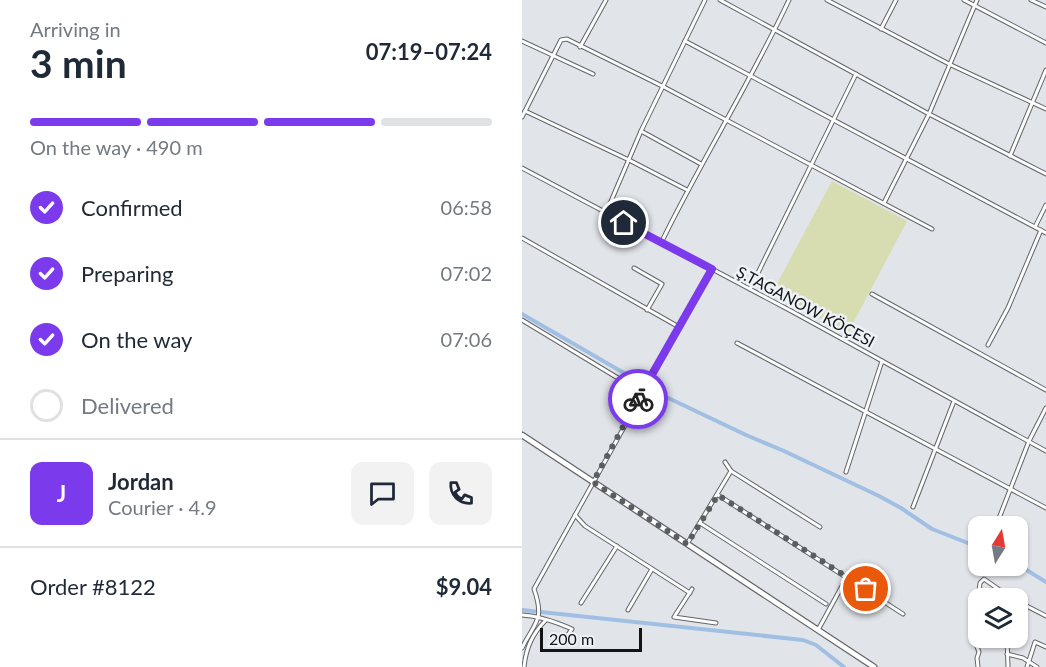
<!DOCTYPE html>
<html lang="en">
<head>
<meta charset="utf-8">
<style>
  body { margin:0; font-family:Lato,sans-serif; background:#f2f2f3; color:#1f2937; height:100vh; display:flex; flex-direction:column; font-size:22px; white-space:nowrap }
  * { box-sizing:border-box; margin:0 }
  p { font-size:20px; color:#747a83 }
  .icon { flex:none; width:33px; height:33px; fill:none; stroke:currentColor; stroke-width:2; stroke-linecap:round; stroke-linejoin:round }
  .map { position:relative; flex:1; overflow:hidden }
  .sheet { display:flex; flex-direction:column; background:#fff; width:522px }
  .sheet>* { flex:none }
  .needle { width:39px; rotate:11deg }
  .tools { position:absolute; left:446px; top:516px; display:grid; gap:12px }
  .tools a { display:grid; place-items:center; width:60px; height:60px; border-radius:12px; background:#fff; box-shadow:0 2px 4px #0004; font-size:30px }
  .scale { position:absolute; left:18px; bottom:15px; width:102px; box-sizing:border-box; padding-left:6px; border:3px solid #131416; border-top:0; font-size:16px; line-height:21px; white-space:nowrap; color:#131416; -webkit-text-stroke:4px #eef2f7; paint-order:stroke }
  .pin { position:absolute; display:grid; place-items:center; width:51px; height:51px; color:#fff; margin:-26px; border:3px solid #fff; border-radius:50%; box-shadow:0 2px 6px #0007 }
  .courier { position:absolute; display:grid; place-items:center; width:60px; height:60px; margin:-30px; border:4px solid #7c3aed; border-radius:50%; background:#fff; color:#222; box-shadow:0 2px 8px #0007 }
  .overview em { font-style:normal; font-weight:700 }
  .overview div { display:flex; flex-direction:column-reverse }
  .overview { display:flex; align-items:center; justify-content:space-between; height:102px; padding:0 30px }
  h1 { font-size:39px; font-weight:700; line-height:45px }
  .bar { display:grid; grid-template-columns:repeat(4,1fr); gap:9px 6px; align-content:center; height:72px; padding:0 30px }
  .bar i { height:8px; border-radius:4px; background:#e0e1e3 }
  .bar .active { background:#7c3aed }
  .bar p { grid-column:span 4 }
  .line { display:flex; align-items:center; gap:15px; padding:0 30px; border-top:2px solid #e0e1e3 }
  .line div { flex:1 }
  .round { display:grid; place-items:center; flex:none; width:63px; height:63px; border-radius:12px; background:#f2f2f3 }
  ol { padding:0 30px; list-style:none }
  li { display:flex; align-items:center; gap:18px; height:66px }
  li p { margin-inline-start:auto }
  li .icon { padding:6px; border-radius:50%; background:#7c3aed; color:#fff; stroke-width:4 }
  li:last-child { color:#747a83 }
  li i { width:33px; height:33px; border:3px solid #e0e1e3; border-radius:50% }
  main { display:flex; flex:1; min-height:0 }
  .map>svg:first-child { display:block }
</style>
</head>
<body>
<main>
<section class="sheet">
<div class="overview"><div><h1>3 min</h1><p>Arriving in</p></div><em>07:19–07:24</em></div>
<div class="bar"><i class="active"></i><i class="active"></i><i class="active"></i><i></i><p>On the way · 490 m</p></div>
<ol>
<li><svg class="icon" aria-label="check" viewBox="0 0 24 24"><path d="M5 12l5 5 9-10"/></svg>Confirmed<p>06:58</p></li>
<li><svg class="icon" aria-label="check" viewBox="0 0 24 24"><path d="M5 12l5 5 9-10"/></svg>Preparing<p>07:02</p></li>
<li><svg class="icon" aria-label="check" viewBox="0 0 24 24"><path d="M5 12l5 5 9-10"/></svg>On the way<p>07:06</p></li>
<li><i></i>Delivered</li>
</ol>
<div class="line" style="height:108px"><b class="round" style="background:#7c3aed;color:#fff">J</b><div><b>Jordan</b><p>Courier · 4.9</p></div><a class="round"><svg class="icon" aria-label="chat" viewBox="0 0 24 24"><path d="M4 5h16v11H9l-5 4z"/></svg></a><a class="round"><svg class="icon" aria-label="phone" viewBox="0 0 24 24"><path d="M5 4h4l2 5-3 2q2 4 5 5l2-3 5 2v4C11 20 4 13 5 4z"/></svg></a></div>
<div class="line" style="height:78px"><div>Order #8122</div><b>$9.04</b></div>
</section>
<div class="map">
<svg width="524" height="667" viewBox="0 0 524 667">
  <rect width="100%" height="100%" fill="#e1e5ea"/>
  <!-- green -->
  <path fill="#d8dcb1" d="M310 181 385 221 326 333 250 293Z"/>
  <g fill="none" stroke-linecap="round" stroke-linejoin="round">
    <!-- canal -->
    <g stroke="#a1bfe2" stroke-width="4">
      <path d="M0 314 140 395 224 435 262 451 357 496 379 508 410 529 456 547"/>
      <path d="M495 564 524 582"/>
      <path d="M0 610 281 640 294 645 322 667"/>
    </g>
    <defs>
      <g id="minor">
        <path d="M198 0 407 114 524 174"/>
        <path d="M305 0 429 65 524 109"/>
        <path d="M442 0 524 43"/>
        <path d="M509 0 524 7"/>
        <path d="M359 29 374 0"/>
        <path d="M0 41 71 74"/>
        <path d="M163 41 524 233"/>
        <path d="M58 47 84 0"/>
        <path d="M3 111 107 160 165 190"/>
        <path d="M0 117 39 40 45 39 140 86 410 229"/>
        <path d="M119 131 179 164"/>
        <path d="M488 156 524 70"/>
        <path d="M0 168 271 312 524 451"/>
        <path d="M362 203 407 114 455 0"/>
        <path d="M84 213 119 131 183 0"/>
        <path d="M513 227 524 205"/>
        <path d="M0 238 157 327"/>
        <path d="M139 243C179 161 228 83 267 0"/>
        <path d="M112 268 140 284 125 310"/>
        <path d="M228 289 334 74"/>
        <path d="M350 294 524 390"/>
        <path d="M0 320 119 392"/>
        <path d="M215 343 524 508"/>
        <path d="M466 345 486 308 519 230"/>
        <path d="M209 471 298 527"/>
        <path d="M324 472 360 361"/>
        <path d="M196 495 381 614"/>
        <path d="M391 507 432 401"/>
        <path d="M53 515 63 526 168 593"/>
        <path d="M178 523 304 604"/>
        <path d="M474 526 507 441 524 408"/>
        <path d="M165 544 209 471 203 462"/>
        <path d="M170 589 152 617 194 623"/>
        <path d="M456 598 458 583 462 579 489 598"/>
        <path d="M495 601 524 616"/>
        <path d="M59 603 95 546"/>
        <path d="M106 610 130 569"/>
        <path d="M0 615C17 616 34 622 50 629L45 636"/>
        <path d="M296 630 325 577"/>
        <path d="M485 638 486 667"/>
        <path d="M0 648C13 622 23 620 12 589L190 269"/>
        <path d="M485 654 501 658 515 667"/>
        <path d="M2 667C4 648 10 634 24 620"/>
        <path d="M456 667 455 658 457 652 454 644 456 610"/>
        <path d="M505 667 513 642 524 647"/>
      </g>
      <path id="major" d="M0 435 352 667"/>
    </defs>
    <!-- minor casing -->
    <use href="#minor" stroke="#626569" stroke-width="5"/>
    <!-- major casing -->
    <use href="#major" stroke="#626569" stroke-width="7"/>
    <!-- minor -->
    <use href="#minor" stroke="#fff" stroke-width="3"/>
    <!-- major -->
    <use href="#major" stroke="#fff" stroke-width="4.5"/>
  </g>
  <g fill="none" stroke-linecap="round" stroke-linejoin="round">
    <!-- done -->
    <path stroke="#5b5d60" stroke-width="6" stroke-dasharray="0 10.8" d="M116 399 71 482 165 544 196 495 344 589"/>
    <!-- route -->
    <path stroke="#7c3aed" stroke-width="8" d="M102 223 190 269 116 399"/>
  </g>
  <g text-anchor="middle" dominant-baseline="central" stroke-width="5" stroke-linejoin="round" paint-order="stroke">
    <!-- street labels -->
    <g font-size="16" fill="#131416" stroke="#eef2f7">
      <text transform="translate(284 306) rotate(28)">Ş.TAGANOW KÖÇESI</text>
    </g>
  </g>
</svg>
<div class="tools">
<a><svg class="needle" viewBox="-14 -14 28 28"><path d="M0-13l5 13h-10z" fill="#e53935"/><path d="M0 13l5-13h-10z" fill="#747a83"/></svg></a>
<a><svg class="icon" aria-label="layers" viewBox="0 0 24 24"><path d="M12 4l9 5-9 5-9-5zM3 14l9 5 9-5"/></svg></a>
</div>
<div class="scale">200 m</div>
<div class="pin" style="left:344px;top:589px;background:#ea580c"><svg class="icon" aria-label="bag" viewBox="0 0 24 24"><path d="M5 8h14l-1 12H6zM9 8a3 3 0 0 1 6 0"/></svg></div>
<div class="pin" style="left:102px;top:223px;background:#1f2937"><svg class="icon" aria-label="home" viewBox="0 0 24 24"><path d="M3 11l9-7 9 7M6 9v11h12V9"/></svg></div>
<div class="courier" style="left:116px;top:399px"><svg class="icon" aria-label="bike" viewBox="0 0 24 24"><circle cx="6" cy="16" r="4"/><circle cx="18" cy="16" r="4"/><path d="M6 16l4-8h5l3 8M10 8l3 8H6M13 5h3"/></svg></div>
</div>
</main>
</body>
</html>
